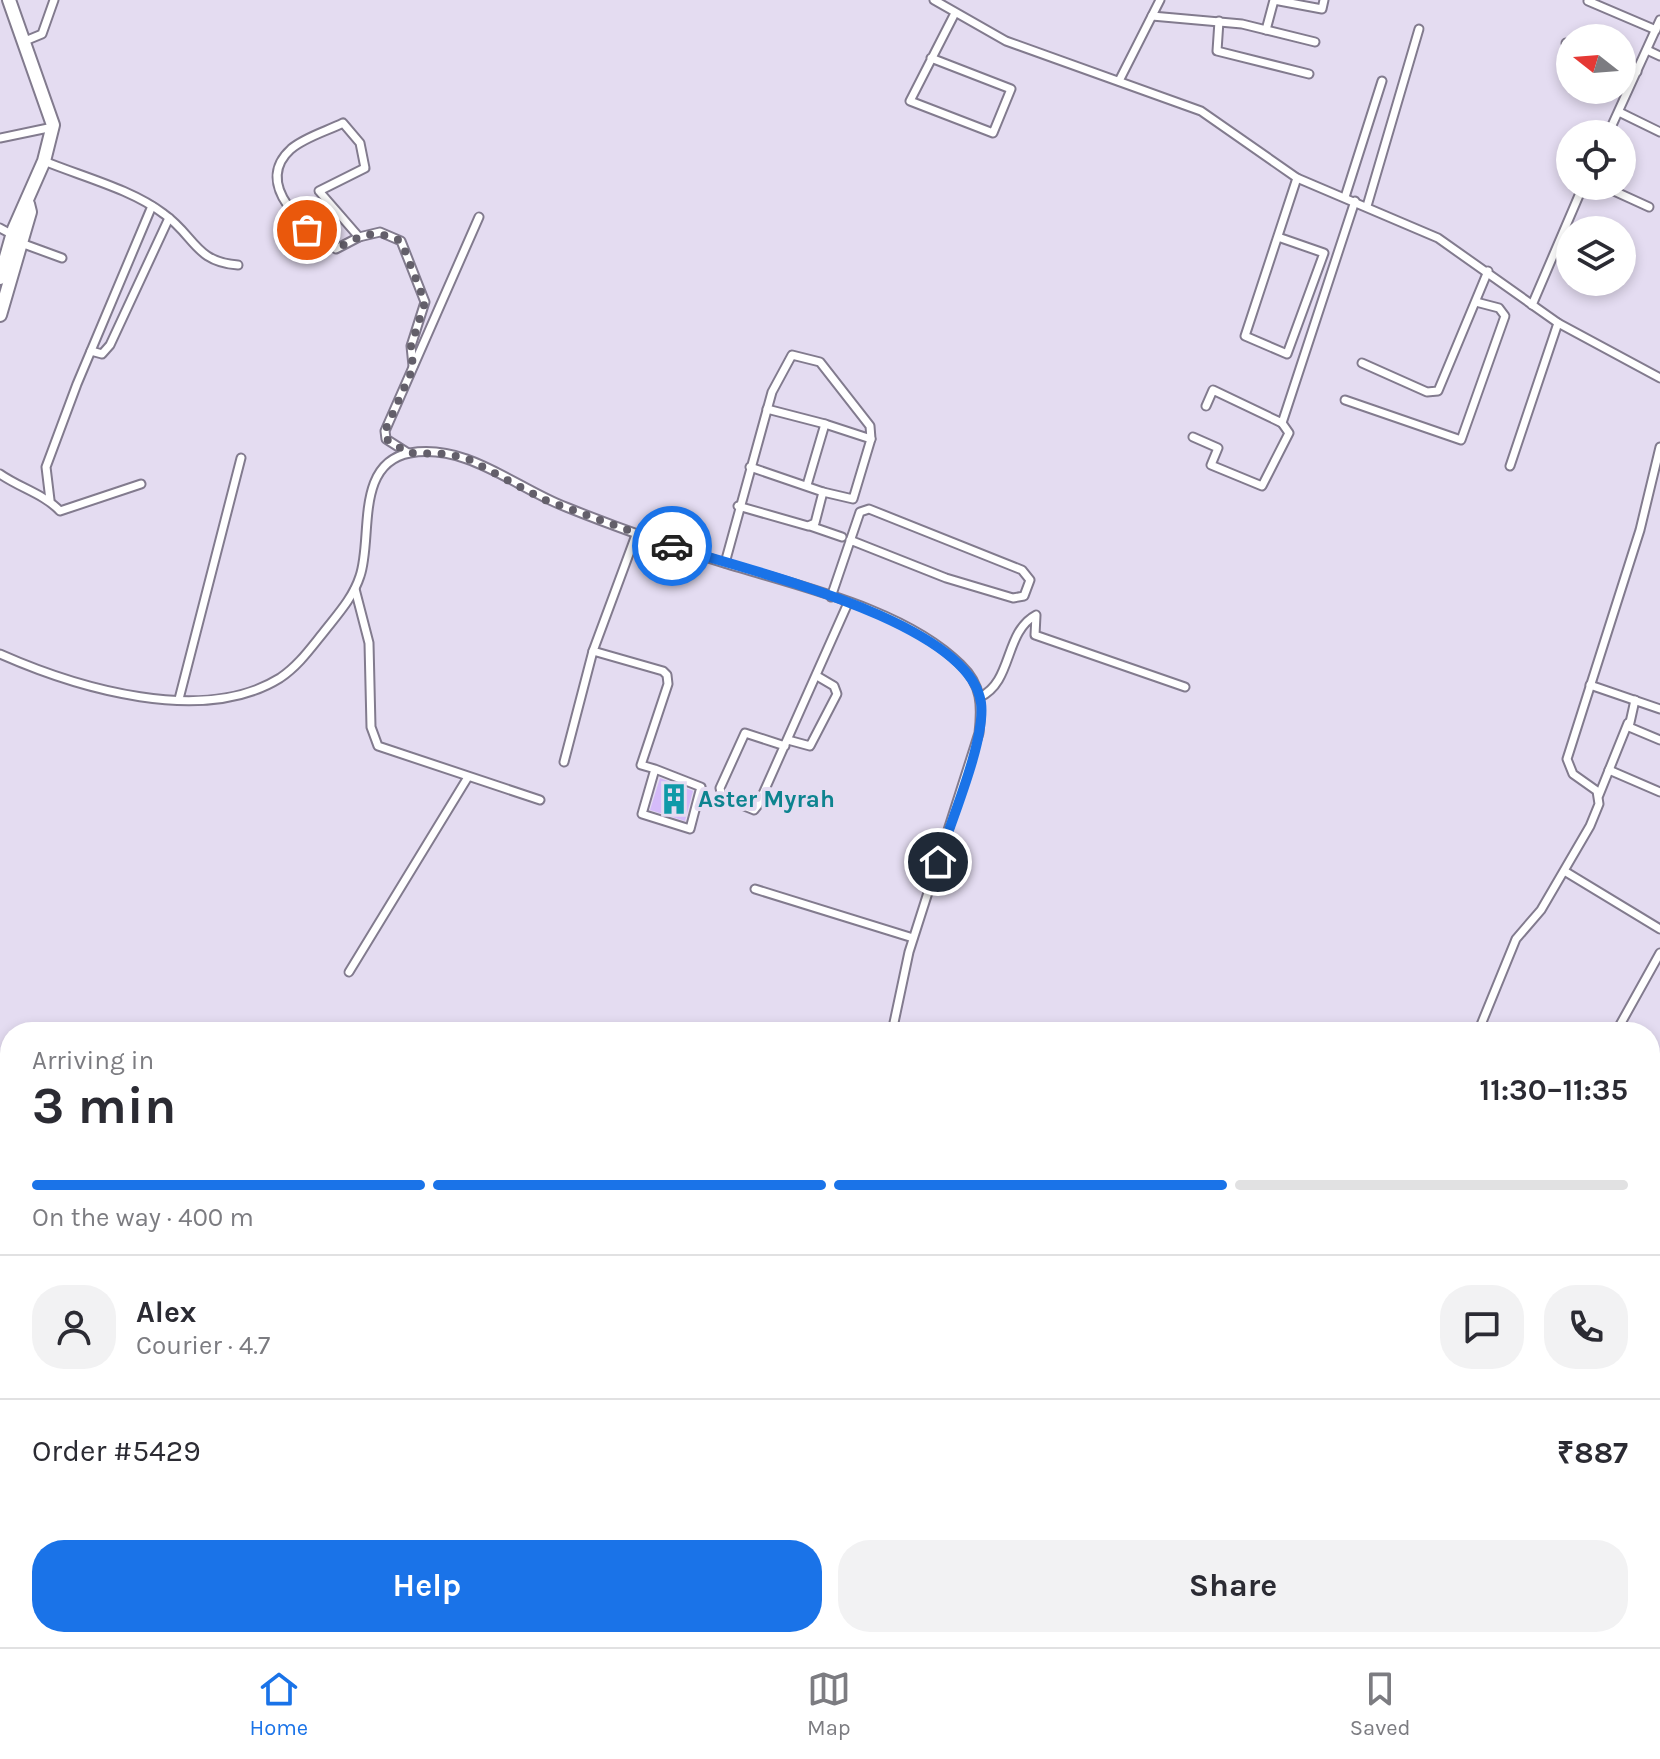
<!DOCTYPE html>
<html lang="en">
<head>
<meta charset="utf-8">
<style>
  body { margin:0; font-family:Karla,sans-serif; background:#f2f2f3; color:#2b2b33; height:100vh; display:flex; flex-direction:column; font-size:30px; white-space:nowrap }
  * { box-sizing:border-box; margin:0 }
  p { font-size:26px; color:#7c7c81 }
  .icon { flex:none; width:44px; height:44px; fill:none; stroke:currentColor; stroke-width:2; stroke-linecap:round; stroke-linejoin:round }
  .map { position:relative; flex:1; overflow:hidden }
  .panel { position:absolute; left:0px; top:1022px; width:1660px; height:626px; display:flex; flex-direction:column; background:#fff; border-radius:32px 32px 0 0; box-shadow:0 4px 12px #0003 }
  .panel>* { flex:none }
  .needle { width:52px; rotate:287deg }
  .tools { position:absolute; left:1556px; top:24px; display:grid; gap:16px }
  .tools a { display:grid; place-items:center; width:80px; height:80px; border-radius:50%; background:#fff; box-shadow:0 4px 12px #0003; font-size:40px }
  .pin { position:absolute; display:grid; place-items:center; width:68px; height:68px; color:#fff; margin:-34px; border:4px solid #fff; border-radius:50%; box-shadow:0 2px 8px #0007 }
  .courier { position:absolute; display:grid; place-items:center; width:80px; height:80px; margin:-40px; border:6px solid #1a73e8; border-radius:50%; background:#fff; color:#222; box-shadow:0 2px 10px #0007 }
  .summary em { font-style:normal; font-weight:700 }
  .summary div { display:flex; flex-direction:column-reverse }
  .summary { display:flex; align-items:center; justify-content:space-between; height:136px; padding:0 32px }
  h1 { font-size:52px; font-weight:700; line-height:60px }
  .bar { display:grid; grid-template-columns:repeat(4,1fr); gap:12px 8px; align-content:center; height:96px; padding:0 32px }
  .bar i { height:10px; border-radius:6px; background:#e1e1e2 }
  .bar .selected { background:#1a73e8 }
  .bar p { grid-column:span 4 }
  .line { display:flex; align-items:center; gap:20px; padding:0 32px; border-top:2px solid #e1e1e2 }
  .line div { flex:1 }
  .round { display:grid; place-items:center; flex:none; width:84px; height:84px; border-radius:32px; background:#f2f2f3 }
  .button { display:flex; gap:16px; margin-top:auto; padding:16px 32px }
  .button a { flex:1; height:92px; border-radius:32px; background:#1a73e8; color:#fff; font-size:32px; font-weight:700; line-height:92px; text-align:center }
  .button a+a { background:#f2f2f3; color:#2b2b33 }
  .tabs { display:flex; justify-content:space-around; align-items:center; height:112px; border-top:2px solid #e1e1e2; background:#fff; font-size:22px; color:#7c7c81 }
  .tabs a { display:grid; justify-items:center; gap:4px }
  .tabs .selected { color:#1a73e8 }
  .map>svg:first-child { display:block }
</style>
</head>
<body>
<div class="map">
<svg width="1660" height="1647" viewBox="0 0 1660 1647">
  <rect width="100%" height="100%" fill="#e4dcf1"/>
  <!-- building -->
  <path fill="#d5bbfa" d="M660 778 693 791 685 821 650 810Z"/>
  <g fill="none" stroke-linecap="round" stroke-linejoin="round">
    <defs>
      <g id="street">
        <path d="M934 0 1006 41 1201 111 1297 178 1438 238 1558 323 1660 378"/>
        <path d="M1588 1 1656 30"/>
        <path d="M1152 16 1242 24 1315 42"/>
        <path d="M1219 21 1217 51 1309 74"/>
        <path d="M1266 30 1274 0 1322 9 1324 0"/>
        <path d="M25 41 42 34 54 0"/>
        <path d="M1566 43 1570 44"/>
        <path d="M1647 50 1660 56"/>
        <path d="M931 58 1011 89 993 133 910 101 955 13"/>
        <path d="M1622 66 1637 72"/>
        <path d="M1119 81 1160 0"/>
        <path d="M1619 112 1660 132"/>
        <path d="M343 123 360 143 365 168 319 191 359 237 336 249C307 230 251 185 291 149 305 137 327 131 343 123Z"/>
        <path d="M1608 134 1660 20"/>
        <path d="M0 138 53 127"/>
        <path d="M44 161C83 177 131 189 164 214 195 236 195 262 238 265"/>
        <path d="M1603 186 1649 207"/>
        <path d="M1345 197 1382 81"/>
        <path d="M1367 206 1419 29"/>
        <path d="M0 228 13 235"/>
        <path d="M359 237 380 232 401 241 425 302 411 346 413 366"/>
        <path d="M1278 237 1324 253 1287 354 1245 336 1297 178"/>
        <path d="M21 243 62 258"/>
        <path d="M1532 305 1583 186"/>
        <path d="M91 351 102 354 110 345 169 218"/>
        <path d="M1362 363 1427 392 1438 391 1488 271"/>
        <path d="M1345 400 1461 440 1505 316 1499 308 1476 302"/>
        <path d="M1206 406 1213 390 1282 423 1355 201"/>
        <path d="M767 409 825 424"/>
        <path d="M1193 437 1218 448 1211 465 1262 486 1289 433 1282 423"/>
        <path d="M408 453 386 439 385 431 479 217"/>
        <path d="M1510 466 1558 323"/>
        <path d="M0 474C20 488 44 494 60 511L141 484"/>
        <path d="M807 485 825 424 871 439 853 499 823 492"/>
        <path d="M50 500 46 467 77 384 152 206"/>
        <path d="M738 506 808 526 815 523 823 492 750 467"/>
        <path d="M810 526 842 537"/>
        <path d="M636 535 593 651 663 671 667 675 668 684 641 765 655 769 642 814 690 829 701 787 655 769"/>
        <path d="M725 563 772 392 792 355 820 362 870 426 871 439"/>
        <path d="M355 589 369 643 371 727 378 746 540 800"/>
        <path d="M831 597 860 512 869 509 1022 570 1030 580 1024 596 1013 598 946 578 850 540"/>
        <path d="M0 654C77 688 203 726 280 678 298 666 310 649 323 633 337 615 353 598 360 576 373 539 354 463 410 453 467 443 516 488 566 507 618 528 670 546 724 563 798 586 905 609 961 665 982 685 982 706 979 733L909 952 892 1032"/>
        <path d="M1590 685 1660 709"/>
        <path d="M980 697C1013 682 1004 632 1036 615L1035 635 1185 687"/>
        <path d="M179 699 241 458"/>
        <path d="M1635 700 1629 727 1660 740"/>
        <path d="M788 740 810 746 837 694 834 686 817 676"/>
        <path d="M785 746 745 733 720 788 722 797 754 810 758 805 848 603"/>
        <path d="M564 762 593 651"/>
        <path d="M1609 770 1660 792"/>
        <path d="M1599 795 1628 723"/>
        <path d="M1566 872 1660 929"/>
        <path d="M755 889 913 938"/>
        <path d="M349 972 468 777"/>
        <path d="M1478 1032 1516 939 1541 910 1590 826 1599 804 1597 791 1573 774 1567 759 1640 530 1660 447"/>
        <path d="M1616 1032 1660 953"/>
        <path d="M0 1139 10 1141"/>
        <path d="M1650 1229 1659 1235 1652 1292"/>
        <path d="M0 1383 9 1388 0 1410"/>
        <path d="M0 1458 10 1444"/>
        <path d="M0 1469 10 1468"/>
        <path d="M0 1524 10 1528"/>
        <path d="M0 1604 10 1606"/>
        <path d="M1650 1615 1660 1614"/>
        <path d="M130 1647 133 1638"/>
        <path d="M254 1647 262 1638"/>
        <path d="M318 1647 320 1638"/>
        <path d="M1544 1647 1557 1638"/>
      </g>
      <g id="highway">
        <path d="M0 278 14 229 44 161 53 125 9 0"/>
        <path d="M0 315 30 212 28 204"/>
      </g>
    </defs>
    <!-- street casing -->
    <use href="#street" stroke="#827b8e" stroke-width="11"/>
    <!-- highway casing -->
    <use href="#highway" stroke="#827b8e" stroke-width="16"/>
    <!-- street -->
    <use href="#street" stroke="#fff" stroke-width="7"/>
    <!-- highway -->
    <use href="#highway" stroke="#fff" stroke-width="12"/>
  </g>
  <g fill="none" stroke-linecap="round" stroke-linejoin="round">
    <!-- done -->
    <path stroke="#635f6a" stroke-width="8" stroke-dasharray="0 14.4" d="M307 230 336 249C362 235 372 228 401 241L425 302 411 346 413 368 385 431 386 439 408 453 448 454 468 459 545 500 672 546"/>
    <!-- route -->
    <path stroke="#1a73e8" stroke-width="10" d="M672 546C742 569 970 621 981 703 986 740 950 823 938 862"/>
  </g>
  <!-- icons -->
  <defs>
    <symbol id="building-bare" viewBox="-9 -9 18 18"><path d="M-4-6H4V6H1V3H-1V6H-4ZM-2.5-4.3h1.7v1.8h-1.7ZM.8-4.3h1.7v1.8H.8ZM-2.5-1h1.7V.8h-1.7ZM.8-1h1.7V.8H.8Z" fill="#0f9aa8" stroke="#e4dcf1" stroke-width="2.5" paint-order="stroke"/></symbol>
  </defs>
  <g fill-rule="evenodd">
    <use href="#building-bare" x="652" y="777" width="44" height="44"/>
  </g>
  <g text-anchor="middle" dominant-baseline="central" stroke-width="8" stroke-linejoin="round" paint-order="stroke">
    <!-- culture labels -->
    <g font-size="24" font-weight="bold" fill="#0d838f" stroke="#e4dcf1" text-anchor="start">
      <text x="698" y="799">Aster Myrah</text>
    </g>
  </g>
</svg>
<div class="tools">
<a><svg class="needle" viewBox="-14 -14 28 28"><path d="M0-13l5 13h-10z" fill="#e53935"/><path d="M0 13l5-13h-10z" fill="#7c7c81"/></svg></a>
<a><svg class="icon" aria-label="locate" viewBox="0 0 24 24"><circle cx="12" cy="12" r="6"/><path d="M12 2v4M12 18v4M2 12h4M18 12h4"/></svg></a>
<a><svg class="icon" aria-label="layers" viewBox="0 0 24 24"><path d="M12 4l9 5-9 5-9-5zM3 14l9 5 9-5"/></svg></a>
</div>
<div class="pin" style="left:307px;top:230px;background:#ea580c"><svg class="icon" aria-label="bag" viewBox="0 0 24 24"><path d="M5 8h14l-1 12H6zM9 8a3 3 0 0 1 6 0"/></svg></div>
<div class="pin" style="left:938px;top:862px;background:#1f2937"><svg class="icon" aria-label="home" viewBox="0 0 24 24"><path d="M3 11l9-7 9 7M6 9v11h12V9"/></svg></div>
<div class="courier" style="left:672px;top:546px"><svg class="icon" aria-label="car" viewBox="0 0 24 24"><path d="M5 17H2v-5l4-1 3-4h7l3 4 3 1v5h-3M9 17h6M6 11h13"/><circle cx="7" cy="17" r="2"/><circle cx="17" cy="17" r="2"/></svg></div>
<section class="panel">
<div class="summary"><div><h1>3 min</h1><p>Arriving in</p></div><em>11:30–11:35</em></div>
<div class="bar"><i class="selected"></i><i class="selected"></i><i class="selected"></i><i></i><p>On the way · 400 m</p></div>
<div class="line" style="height:144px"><a class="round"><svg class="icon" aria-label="person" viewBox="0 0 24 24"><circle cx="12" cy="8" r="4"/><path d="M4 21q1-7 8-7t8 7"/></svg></a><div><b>Alex</b><p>Courier · 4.7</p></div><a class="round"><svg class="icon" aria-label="chat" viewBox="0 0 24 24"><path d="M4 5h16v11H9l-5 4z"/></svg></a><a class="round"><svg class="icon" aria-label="phone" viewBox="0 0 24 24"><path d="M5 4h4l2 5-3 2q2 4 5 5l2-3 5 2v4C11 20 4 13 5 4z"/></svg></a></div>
<div class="line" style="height:104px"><div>Order #5429</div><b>₹887</b></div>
<div class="button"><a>Help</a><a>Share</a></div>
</section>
</div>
<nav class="tabs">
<a class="selected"><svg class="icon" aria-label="home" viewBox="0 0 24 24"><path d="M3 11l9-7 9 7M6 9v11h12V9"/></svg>Home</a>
<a><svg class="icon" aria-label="map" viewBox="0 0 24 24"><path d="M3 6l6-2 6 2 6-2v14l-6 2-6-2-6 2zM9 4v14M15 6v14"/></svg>Map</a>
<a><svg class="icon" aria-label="saved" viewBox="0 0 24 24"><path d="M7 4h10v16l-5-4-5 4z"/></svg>Saved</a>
</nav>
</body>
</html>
